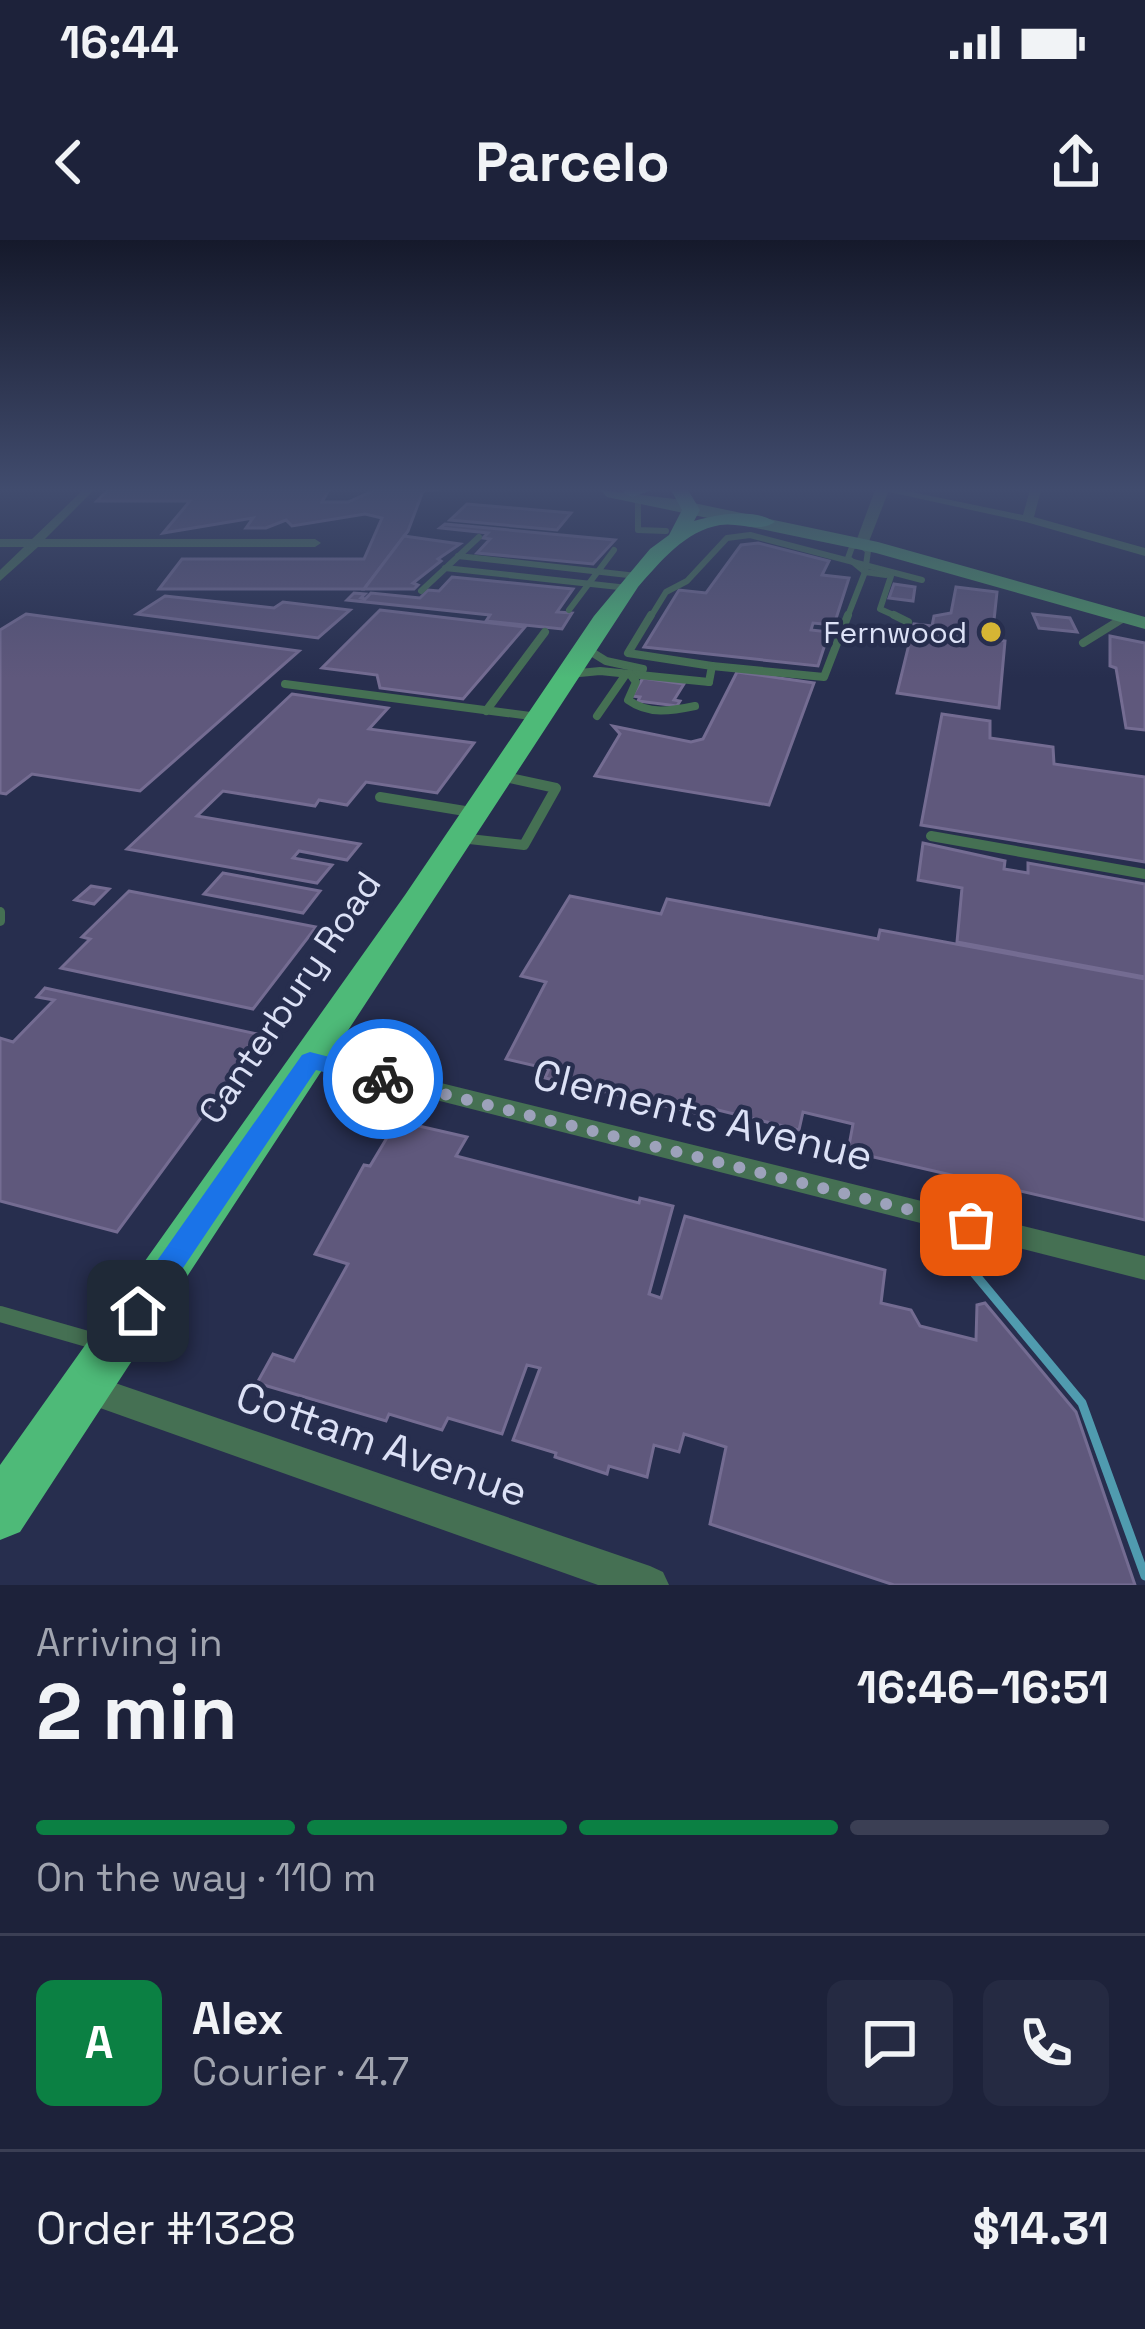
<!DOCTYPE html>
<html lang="en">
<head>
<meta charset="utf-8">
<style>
  body { margin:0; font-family:"Space Grotesk",sans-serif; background:#252a42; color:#f1f3f6; height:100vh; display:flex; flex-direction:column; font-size:45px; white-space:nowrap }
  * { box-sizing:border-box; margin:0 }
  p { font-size:39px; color:#a0a4af }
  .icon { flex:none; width:66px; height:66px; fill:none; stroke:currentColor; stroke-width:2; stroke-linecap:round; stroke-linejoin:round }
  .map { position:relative; height:1345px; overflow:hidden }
  .panel { display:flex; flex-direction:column; background:#1d223a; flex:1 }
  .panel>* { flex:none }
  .pin { position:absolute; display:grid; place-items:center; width:102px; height:102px; color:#fff; margin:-51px; border-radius:24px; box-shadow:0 6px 18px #0006 }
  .courier { position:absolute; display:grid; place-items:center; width:120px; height:120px; margin:-60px; border:9px solid #1a73e8; border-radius:50%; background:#fff; color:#222; box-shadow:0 3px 15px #0007 }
  .summary em { font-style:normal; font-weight:700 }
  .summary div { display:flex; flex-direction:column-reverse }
  .summary { display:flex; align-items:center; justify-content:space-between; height:204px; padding:0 36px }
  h1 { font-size:78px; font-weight:700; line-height:90px }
  .bar { display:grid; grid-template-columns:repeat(4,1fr); gap:18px 12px; align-content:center; height:144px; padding:0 36px }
  .bar i { height:15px; border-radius:9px; background:#3b3f54 }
  .bar .selected { background:#0b8043 }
  .bar p { grid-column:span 4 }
  .line { display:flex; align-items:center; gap:30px; padding:0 36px; border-top:3px solid #3b3f54 }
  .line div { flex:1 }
  .round { display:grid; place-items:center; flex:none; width:126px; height:126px; border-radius:18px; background:#252a42 }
  .status { display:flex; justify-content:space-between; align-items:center; height:84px; padding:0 60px; background:#1d223a; direction:ltr }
  .status svg { height:33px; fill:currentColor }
  header { display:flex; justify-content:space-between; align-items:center; height:156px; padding:0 36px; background:#1d223a; font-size:54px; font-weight:700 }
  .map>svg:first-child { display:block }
</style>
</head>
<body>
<div class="status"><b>16:44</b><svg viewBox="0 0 49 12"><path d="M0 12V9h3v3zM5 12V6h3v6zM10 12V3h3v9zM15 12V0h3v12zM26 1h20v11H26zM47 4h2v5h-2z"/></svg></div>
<header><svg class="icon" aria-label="back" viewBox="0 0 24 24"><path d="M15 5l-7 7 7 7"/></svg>Parcelo<svg class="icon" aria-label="share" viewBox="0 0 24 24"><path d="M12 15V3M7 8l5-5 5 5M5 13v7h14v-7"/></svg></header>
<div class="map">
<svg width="1145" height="1345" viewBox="0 0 1145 1345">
  <rect width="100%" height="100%" fill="#272e4e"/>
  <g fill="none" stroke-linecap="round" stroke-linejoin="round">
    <!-- stream -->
    <path stroke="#509baf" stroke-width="9" d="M959 1015 1082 1163 1145 1336"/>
  </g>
  <!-- building -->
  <g fill="#5f587c" stroke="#746c92" stroke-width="3">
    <path d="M108 250H329L322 262H348L375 250H439L423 251 408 291 364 349H159L182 319H364L382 278 365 274 292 286 286 280 266 288H246L253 278 163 293 190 261H97Z"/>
    <path d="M467 264 571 273 557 290 450 280Z"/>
    <path d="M445 284 615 300 593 324 477 313 490 299 483 298 488 293 440 288Z"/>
    <path d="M404 296 460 304 438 319 441 321 413 343 418 345 414 349H364Z"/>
    <path d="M758 303 829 321 822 335 849 338 834 385 813 383 811 390 829 392 818 426 644 407 679 350 706 353 741 305Z"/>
    <path d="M452 337 573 349 557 372 572 373 562 389 486 381 490 375 347 360 354 353 365 354 361 358 365 359 371 353 420 358 428 350 439 351Z"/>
    <path d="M894 344 915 347 913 361 889 358Z"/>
    <path d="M956 347 997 352 992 399 1005 401 999 468 897 453 914 384 932 386 934 376 951 373Z"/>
    <path d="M165 356 274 368 283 362 350 370 318 398 137 374Z"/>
    <path d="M380 370 525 387 463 459 380 448 377 435 322 428Z"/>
    <path d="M26 374 299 411 140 551 32 534 6 554 0 553V390Z"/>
    <path d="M1033 374 1070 378 1077 392 1039 388Z"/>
    <path d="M1110 396 1145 403V490L1126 488 1116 428 1110 426Z"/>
    <path d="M737 432 814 443 769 565 595 536 620 494 613 486 691 502 703 499Z"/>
    <path d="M643 438 684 444 674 460 680 461 677 466 638 461 640 457 632 456Z"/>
    <path d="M292 454 388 468 369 489 474 503 437 553 366 542 347 565 319 560 315 566 223 551 197 576 360 604 347 620 299 611 293 618 332 625 317 643 127 609Z"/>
    <path d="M942 474 990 481V498L1053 507 1054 524 1145 537V622L921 585Z"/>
    <path d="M923 603 1005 621 1004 629 1028 633V623L1145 644V737L957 702 962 648 918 640Z"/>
    <path d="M223 633 320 651 303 673 204 654Z"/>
    <path d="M91 646 109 649 94 664 75 660Z"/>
    <path d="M129 651 316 687 253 769 61 728 90 699 82 697Z"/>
    <path d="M570 656 661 674 667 659 878 699 880 690 1145 739V980L848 911 853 884 803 872 799 890 714 869 712 877 545 838 549 829 506 819 546 742 521 736Z"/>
    <path d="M45 748 262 795 117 992 0 961V798L13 802 54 760 37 757Z"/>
    <path d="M397 881 467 897 456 916 639 963 640 958 673 966 649 1054 661 1058 685 976 885 1030 881 1063 911 1070 920 1086 976 1100 977 1065 985 1063 1076 1172 1135 1345H894L710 1284 726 1207 684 1194 679 1212 654 1205 647 1237 609 1226 607 1234 555 1217 556 1213 513 1200 540 1128 527 1125 502 1194 448 1178 442 1190 389 1174 386 1181 257 1143 273 1114 294 1121 348 1024 315 1014 364 925 370 926Z"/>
  </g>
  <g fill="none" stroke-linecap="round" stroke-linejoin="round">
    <!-- service-far3 -->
    <g stroke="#457053" stroke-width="6">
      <path d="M638 256V290L666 291"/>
      <path d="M860 304 868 311 865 332 848 318 852 307Z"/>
      <path d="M458 316 637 336"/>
      <path d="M445 328 628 348"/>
      <path d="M865 332 886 335"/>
      <path d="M891 336 880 369 900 378"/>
      <path d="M421 351 479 297"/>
      <path d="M569 370 614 310"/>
      <path d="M650 378 666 352 687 341 727 298 750 295 922 340"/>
      <path d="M847 378 865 332"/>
    </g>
    <!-- service-far2 -->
    <g stroke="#457053" stroke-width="8">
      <path d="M651 375 628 413 712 426 709 442"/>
      <path d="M894 375 908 382"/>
      <path d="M1083 403 1125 377"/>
      <path d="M585 408 606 421 643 429"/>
      <path d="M712 426 824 437 848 375"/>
      <path d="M569 434 600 431 709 442"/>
      <path d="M630 434 636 442 628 460C649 475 671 471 695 466"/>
      <path d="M285 444 538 477"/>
      <path d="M486 471 545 392"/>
      <path d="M597 476 626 434"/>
      <path d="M504 537 519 540"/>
    </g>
    <!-- service-far1 -->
    <g stroke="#457053" stroke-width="10">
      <path d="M380 557 471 572"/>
      <path d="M931 596 1145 634"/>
      <path d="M460 598 524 605 556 548 505 537"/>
      <path d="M0 672V681"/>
    </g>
    <!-- service -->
    <path stroke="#457053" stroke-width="16" d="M0 1074 98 1102"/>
    <!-- minor -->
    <g fill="#457053" fill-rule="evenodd">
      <path d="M83 250H94L45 299H315L321 303 315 307H38L0 341V330L24 307H0V299H32Z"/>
      <path d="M880 250H902L1023 275 1030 250H1041L1034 277 1145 308V316L1026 282Z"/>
      <path d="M311 811 1145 1016V1040L302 826 299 820 302 814Z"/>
      <path d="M86 1133 650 1326 663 1332 669 1345H598L86 1163 75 1159 70 1148 75 1137Z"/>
    </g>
    <!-- tertiary -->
    <path fill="#457053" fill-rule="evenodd" d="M875 250H889L868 304 854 307Z"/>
    <!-- secondary -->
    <path fill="#4b9364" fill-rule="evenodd" d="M600 250 675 259 878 302 1145 377V389L876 313 607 257Z"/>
    <!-- trunk -->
    <g fill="#4eba78" fill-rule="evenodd">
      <path d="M652 250 632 257 623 252 625 250Z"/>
      <path d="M671 250H688L700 270 694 281C718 274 754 268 775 282 759 293 739 282 720 285 685 291 661 321 638 347L20 1292 0 1300V1225L405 655 594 376 650 309 669 295 682 270Z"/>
    </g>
  </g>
  <!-- sky -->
  <linearGradient id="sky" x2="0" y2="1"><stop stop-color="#15192b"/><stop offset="0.57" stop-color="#414c6e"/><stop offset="1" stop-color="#414c6e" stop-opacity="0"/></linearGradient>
  <rect width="1145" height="438" fill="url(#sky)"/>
  <!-- route -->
  <path fill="#1a73e8" d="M310 812 392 833 395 839 383 847 316 830 148 1080 138 1083 128 1080 124 1071 128 1062 302 815Z"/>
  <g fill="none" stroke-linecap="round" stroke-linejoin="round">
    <!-- done -->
    <path stroke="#9da2bb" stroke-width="12" stroke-dasharray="0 21.6" d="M383 839 971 985"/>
  </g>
  <!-- markers -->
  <circle fill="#d6b534" stroke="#272e4e" stroke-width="4.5" cx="991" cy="392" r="12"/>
  <g text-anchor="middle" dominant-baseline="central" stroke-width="9" stroke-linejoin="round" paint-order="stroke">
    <!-- far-poi labels -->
    <g font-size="30" fill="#dce1f6" stroke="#272e4e" text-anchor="end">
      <text x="967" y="392">Fernwood</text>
    </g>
    <!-- street labels -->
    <g font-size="36" fill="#dce1f6" stroke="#272e4e">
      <text transform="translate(290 758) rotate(-56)">Canterbury Road</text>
    </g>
    <!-- near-street labels -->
    <g font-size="42" fill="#dce1f6" stroke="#272e4e">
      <text transform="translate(703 875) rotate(14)">Clements Avenue</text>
      <text transform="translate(382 1204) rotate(19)">Cottam Avenue</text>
    </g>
  </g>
</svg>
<div class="pin" style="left:971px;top:985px;background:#ea580c"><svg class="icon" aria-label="bag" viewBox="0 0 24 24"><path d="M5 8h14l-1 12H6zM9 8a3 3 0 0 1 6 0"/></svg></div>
<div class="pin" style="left:138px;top:1071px;background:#1f2937"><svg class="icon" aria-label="home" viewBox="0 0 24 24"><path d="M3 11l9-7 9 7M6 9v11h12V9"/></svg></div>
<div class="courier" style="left:383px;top:839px"><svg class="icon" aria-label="bike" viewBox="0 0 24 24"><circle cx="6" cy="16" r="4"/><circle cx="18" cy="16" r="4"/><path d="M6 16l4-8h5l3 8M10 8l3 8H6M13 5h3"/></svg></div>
</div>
<section class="panel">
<div class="summary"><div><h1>2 min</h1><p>Arriving in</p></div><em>16:46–16:51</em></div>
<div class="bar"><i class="selected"></i><i class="selected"></i><i class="selected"></i><i></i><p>On the way · 110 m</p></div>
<div class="line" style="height:216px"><b class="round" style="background:#0b8043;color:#fff">A</b><div><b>Alex</b><p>Courier · 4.7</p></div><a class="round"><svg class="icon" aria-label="chat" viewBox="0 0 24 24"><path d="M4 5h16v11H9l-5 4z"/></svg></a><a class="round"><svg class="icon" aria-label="phone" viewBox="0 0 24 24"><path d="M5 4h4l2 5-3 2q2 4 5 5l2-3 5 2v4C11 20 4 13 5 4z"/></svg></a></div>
<div class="line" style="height:156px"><div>Order #1328</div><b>$14.31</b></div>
</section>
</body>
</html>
